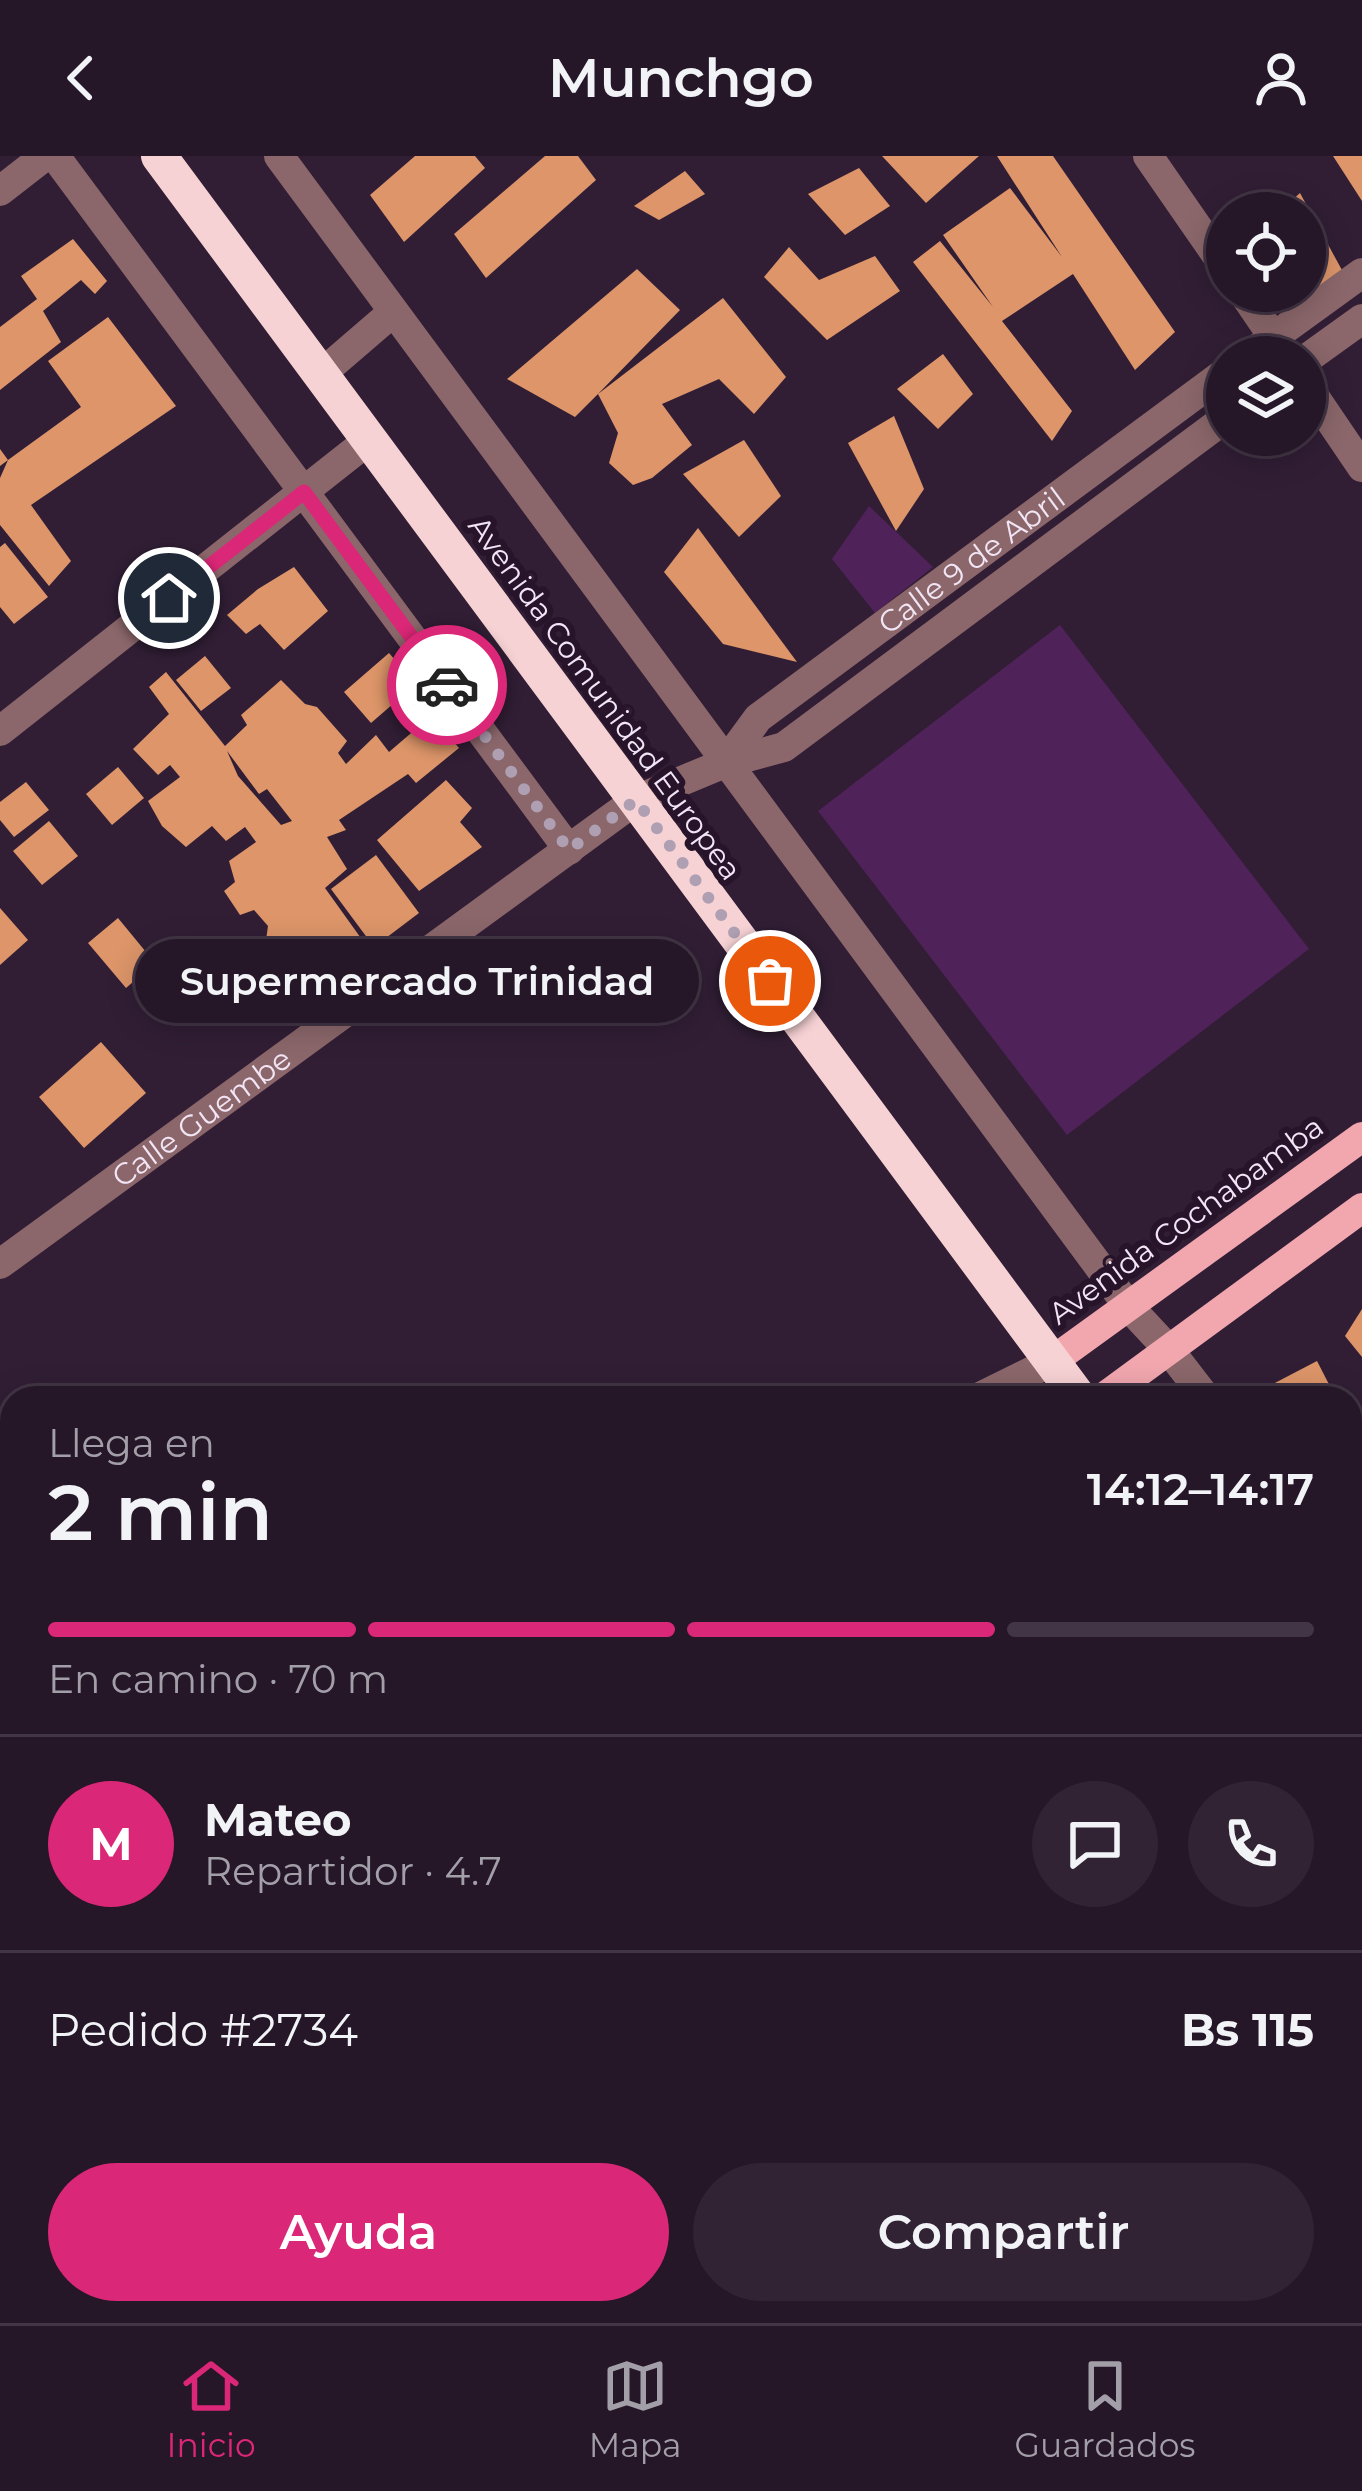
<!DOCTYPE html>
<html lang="es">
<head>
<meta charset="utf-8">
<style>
  body { margin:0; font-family:Montserrat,sans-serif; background:#312334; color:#f1f3f6; height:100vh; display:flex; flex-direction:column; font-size:45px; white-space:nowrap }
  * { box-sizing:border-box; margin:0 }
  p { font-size:39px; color:#a39fa8 }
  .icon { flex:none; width:66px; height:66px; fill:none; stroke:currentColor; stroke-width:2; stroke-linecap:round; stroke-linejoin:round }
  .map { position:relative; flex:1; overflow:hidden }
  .details { position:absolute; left:0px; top:1230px; width:1362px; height:939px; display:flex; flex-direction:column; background:#251628; border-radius:36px 36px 0 0; box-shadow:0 6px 30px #0003,0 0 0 3px #423545 }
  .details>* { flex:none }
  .fabs { position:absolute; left:1206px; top:36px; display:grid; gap:24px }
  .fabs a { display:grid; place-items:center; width:120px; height:120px; border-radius:50%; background:#251628; box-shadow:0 6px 30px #0003,0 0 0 3px #423545; font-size:60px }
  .pin { position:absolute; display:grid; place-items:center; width:102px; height:102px; color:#fff; margin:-51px; border:6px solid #fff; border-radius:50%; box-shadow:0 3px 12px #0007 }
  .courier { position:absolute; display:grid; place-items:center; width:120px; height:120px; margin:-60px; border:9px solid #db2777; border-radius:50%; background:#fff; color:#222; box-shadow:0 3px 15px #0007 }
  .bubble { position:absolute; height:84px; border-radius:42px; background:#251628; box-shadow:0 6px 30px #0003,0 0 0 3px #423545; font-size:39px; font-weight:600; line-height:84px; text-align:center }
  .head em { font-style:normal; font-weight:600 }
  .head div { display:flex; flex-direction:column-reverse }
  .head { display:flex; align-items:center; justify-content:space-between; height:204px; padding:0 48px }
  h1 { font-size:78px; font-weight:600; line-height:90px }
  .bar { display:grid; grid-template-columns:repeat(4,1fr); gap:18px 12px; align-content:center; height:144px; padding:0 48px }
  .bar i { height:15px; border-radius:9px; background:#423545 }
  .bar .current { background:#db2777 }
  .bar p { grid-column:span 4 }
  .line { display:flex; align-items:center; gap:30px; padding:0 48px; border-top:3px solid #423545 }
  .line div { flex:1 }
  .round { display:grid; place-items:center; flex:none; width:126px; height:126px; border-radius:63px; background:#312334 }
  .cta { display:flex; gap:24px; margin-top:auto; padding:24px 48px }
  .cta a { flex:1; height:138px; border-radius:72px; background:#db2777; color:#fff; font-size:48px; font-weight:600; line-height:138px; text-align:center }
  .cta a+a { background:#312334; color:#f1f3f6 }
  header { display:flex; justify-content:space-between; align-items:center; height:156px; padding:0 48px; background:#251628; font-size:54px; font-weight:600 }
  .dock { display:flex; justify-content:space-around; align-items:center; height:168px; border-top:3px solid #423545; background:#251628; font-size:33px; color:#a39fa8 }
  .dock a { display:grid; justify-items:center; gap:6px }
  .dock .current { color:#db2777 }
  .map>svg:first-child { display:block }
</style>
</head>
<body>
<header><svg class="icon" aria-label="back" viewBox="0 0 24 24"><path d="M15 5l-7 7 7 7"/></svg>Munchgo<svg class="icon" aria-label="person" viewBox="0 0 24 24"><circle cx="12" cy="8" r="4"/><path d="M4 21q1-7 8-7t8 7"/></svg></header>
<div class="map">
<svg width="1362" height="2167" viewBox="0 0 1362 2167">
  <rect width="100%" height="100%" fill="#311e35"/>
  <!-- green -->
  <g fill="#50225a">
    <path d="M869 350 933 411 875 457 832 403Z"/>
    <path d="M1060 469 1309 793 1067 979 818 655Z"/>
  </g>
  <!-- building -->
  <g fill="#dd9569" fill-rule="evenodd">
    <path d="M415 0H475L485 12 404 86 370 39Z"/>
    <path d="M545 0H578L596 24 486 122 454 78Z"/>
    <path d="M882 0H979L926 47Z"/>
    <path d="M997 0H1053L1175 176 1135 214 1073 118 1002 165 1072 255 1052 285 913 106 940 85 993 151 943 79 1010 32 1062 101Z"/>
    <path d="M1333 0H1362V45Z"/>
    <path d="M859 12 890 50 845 79 808 38Z"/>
    <path d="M685 15 705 38 659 64 634 50Z"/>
    <path d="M1300 37 1343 116 1314 133 1305 116V57H1278Z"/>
    <path d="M73 83 107 125 95 138 81 124 43 155 61 186 0 234V171L37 143 21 120Z"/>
    <path d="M789 91 819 124 875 100 900 135 827 184 764 121Z"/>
    <path d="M637 113 680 154 598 238 723 142 786 221 754 258 719 223 662 248 692 289 652 322 633 329 609 307 618 277 598 238 575 261 507 223Z"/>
    <path d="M108 161 176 250 31 349 71 405 49 430 0 369V322L8 304 0 310V293L8 304 81 251 48 205Z"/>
    <path d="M943 198 973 238 938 273 897 233Z"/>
    <path d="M894 260 924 333 896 375 848 287Z"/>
    <path d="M744 284 781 340 739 381 683 318Z"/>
    <path d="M698 372 797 506 723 488 664 416Z"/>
    <path d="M5 387 48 441 14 468 0 451V391Z"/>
    <path d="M294 411 328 455 284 494 260 468 246 478 227 459 258 433Z"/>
    <path d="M389 497 416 528 371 567 344 536Z"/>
    <path d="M205 500 231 532 201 555 176 524Z"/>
    <path d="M166 516 225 590 247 569 241 559 281 524 305 548 317 551 347 585 338 597 346 608 376 579 389 596 431 560 459 592 416 627 408 618 339 664 346 674 327 681 347 713 325 732 363 785 328 813 334 831 288 865 251 827 278 803 266 784 268 770 254 754 240 759 224 735 235 726 229 705 256 686 245 671 226 685 212 670 186 691 162 670 148 645 180 621 170 609 158 619 133 593 169 558 149 531ZM227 595 259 638 267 633 292 665 281 669 238 620Z"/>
    <path d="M118 611 144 642 112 669 86 638Z"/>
    <path d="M446 624 472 652 460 666 482 691 419 735 377 684Z"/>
    <path d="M26 626 49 654 14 681 0 664V646Z"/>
    <path d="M49 665 78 700 42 729 13 695Z"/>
    <path d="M376 699 419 757 374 791 331 733Z"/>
    <path d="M0 752 28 784 0 809Z"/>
    <path d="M118 762 155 807 126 832 88 787Z"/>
    <path d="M101 886 146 937 84 992 39 941Z"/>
    <path d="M1362 1153V1201L1345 1180Z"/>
    <path d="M1317 1205 1336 1242H1274L1267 1231Z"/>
    <path d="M1359 1897 1362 1901V1988L1350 1971V1905Z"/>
    <path d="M1350 2138 1362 2153V2167H1266L1258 2157H1350Z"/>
    <path d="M1140 2157H1241L1250 2167H1149Z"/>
  </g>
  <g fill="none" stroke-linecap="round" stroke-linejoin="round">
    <!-- minor -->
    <g stroke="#8b676b" stroke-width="30">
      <path d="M55 0 569 694"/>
      <path d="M279 0 1129 1151 1169 1194 1206 1242"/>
      <path d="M1148 0 1227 114"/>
      <path d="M0 35 45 0"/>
      <path d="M1242 135 1287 201"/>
      <path d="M1246 201 1362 117"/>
      <path d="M1305 204 1362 163"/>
      <path d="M321 218 393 156"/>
      <path d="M1305 227 1362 311"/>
      <path d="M0 575 370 283"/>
      <path id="s1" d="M725 607 758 562 1227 215"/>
      <path id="s2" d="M0 1108 636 644 725 607 784 591 1227 261"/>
      <path d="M978 1242 1051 1206"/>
      <path d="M0 1272 12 1280"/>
      <path d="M1350 1434 1362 1450"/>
      <path d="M0 1960 12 1951"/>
      <path d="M0 2057 12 2048"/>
      <path d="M406 2157 414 2167"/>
      <path d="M958 2157 966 2167"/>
    </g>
    <!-- major -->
    <g stroke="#f2a7af" stroke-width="30">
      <path d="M1051 1206 1362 981"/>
      <path d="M1103 1242 1362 1052"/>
    </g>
    <!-- highway -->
    <g stroke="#f7d2d5" stroke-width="36">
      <path d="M159 0 1079 1242"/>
      <path d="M1350 1601 1362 1617"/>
    </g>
  </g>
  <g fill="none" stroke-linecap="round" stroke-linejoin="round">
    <!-- done -->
    <path stroke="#ae9fb2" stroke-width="12" stroke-dasharray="0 21.6" d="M447 529 569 694 636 644 770 825"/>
    <!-- route -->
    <path stroke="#db2777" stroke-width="15" d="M169 442 304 336 447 529"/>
  </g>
  <g text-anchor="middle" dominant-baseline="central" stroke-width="12" stroke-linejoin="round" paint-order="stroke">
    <!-- street labels -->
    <g font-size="30" fill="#f2e5f5" stroke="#27142b">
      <text stroke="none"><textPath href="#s1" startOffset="321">Calle 9 de Abril</textPath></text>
      <text transform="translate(605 542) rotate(54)">Avenida Comunidad Europea</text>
      <text stroke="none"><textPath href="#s2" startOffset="249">Calle Guembe</textPath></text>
      <text transform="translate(1186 1064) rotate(-36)">Avenida Cochabamba</text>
    </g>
  </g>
</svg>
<div class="fabs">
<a><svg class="icon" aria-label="locate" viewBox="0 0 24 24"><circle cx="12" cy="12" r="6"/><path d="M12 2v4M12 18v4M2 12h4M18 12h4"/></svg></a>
<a><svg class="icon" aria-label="layers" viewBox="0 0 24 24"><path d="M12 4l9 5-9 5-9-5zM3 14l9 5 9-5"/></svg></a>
</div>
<div class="pin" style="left:770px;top:825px;background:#ea580c"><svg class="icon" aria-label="bag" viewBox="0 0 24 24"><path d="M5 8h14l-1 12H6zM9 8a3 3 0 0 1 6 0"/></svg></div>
<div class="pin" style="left:169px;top:442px;background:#1f2937"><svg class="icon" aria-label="home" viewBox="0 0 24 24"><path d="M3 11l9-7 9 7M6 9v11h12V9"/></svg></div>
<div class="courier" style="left:447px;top:529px"><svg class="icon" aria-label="car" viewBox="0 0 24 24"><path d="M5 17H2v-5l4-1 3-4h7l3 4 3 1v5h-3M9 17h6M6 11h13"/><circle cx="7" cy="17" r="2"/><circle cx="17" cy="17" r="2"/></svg></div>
<div class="bubble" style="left:135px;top:783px;width:564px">Supermercado Trinidad</div>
<section class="details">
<div class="head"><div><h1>2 min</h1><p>Llega en</p></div><em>14:12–14:17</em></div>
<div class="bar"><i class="current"></i><i class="current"></i><i class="current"></i><i></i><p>En camino · 70 m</p></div>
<div class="line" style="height:216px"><b class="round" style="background:#db2777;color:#fff">M</b><div><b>Mateo</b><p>Repartidor · 4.7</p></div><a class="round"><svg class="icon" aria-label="chat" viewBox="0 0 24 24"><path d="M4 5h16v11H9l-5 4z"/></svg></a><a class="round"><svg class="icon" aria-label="phone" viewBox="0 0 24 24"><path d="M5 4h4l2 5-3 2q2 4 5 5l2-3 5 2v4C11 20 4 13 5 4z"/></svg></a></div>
<div class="line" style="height:156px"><div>Pedido #2734</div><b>Bs 115</b></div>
<div class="cta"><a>Ayuda</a><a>Compartir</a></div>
</section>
</div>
<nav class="dock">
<a class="current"><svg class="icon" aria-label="home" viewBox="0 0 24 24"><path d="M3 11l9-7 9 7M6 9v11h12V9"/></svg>Inicio</a>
<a><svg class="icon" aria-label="map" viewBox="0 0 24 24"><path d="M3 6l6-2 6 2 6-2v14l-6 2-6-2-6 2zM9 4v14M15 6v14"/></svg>Mapa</a>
<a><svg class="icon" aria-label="saved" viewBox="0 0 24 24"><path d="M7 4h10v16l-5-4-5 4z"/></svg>Guardados</a>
</nav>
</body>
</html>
